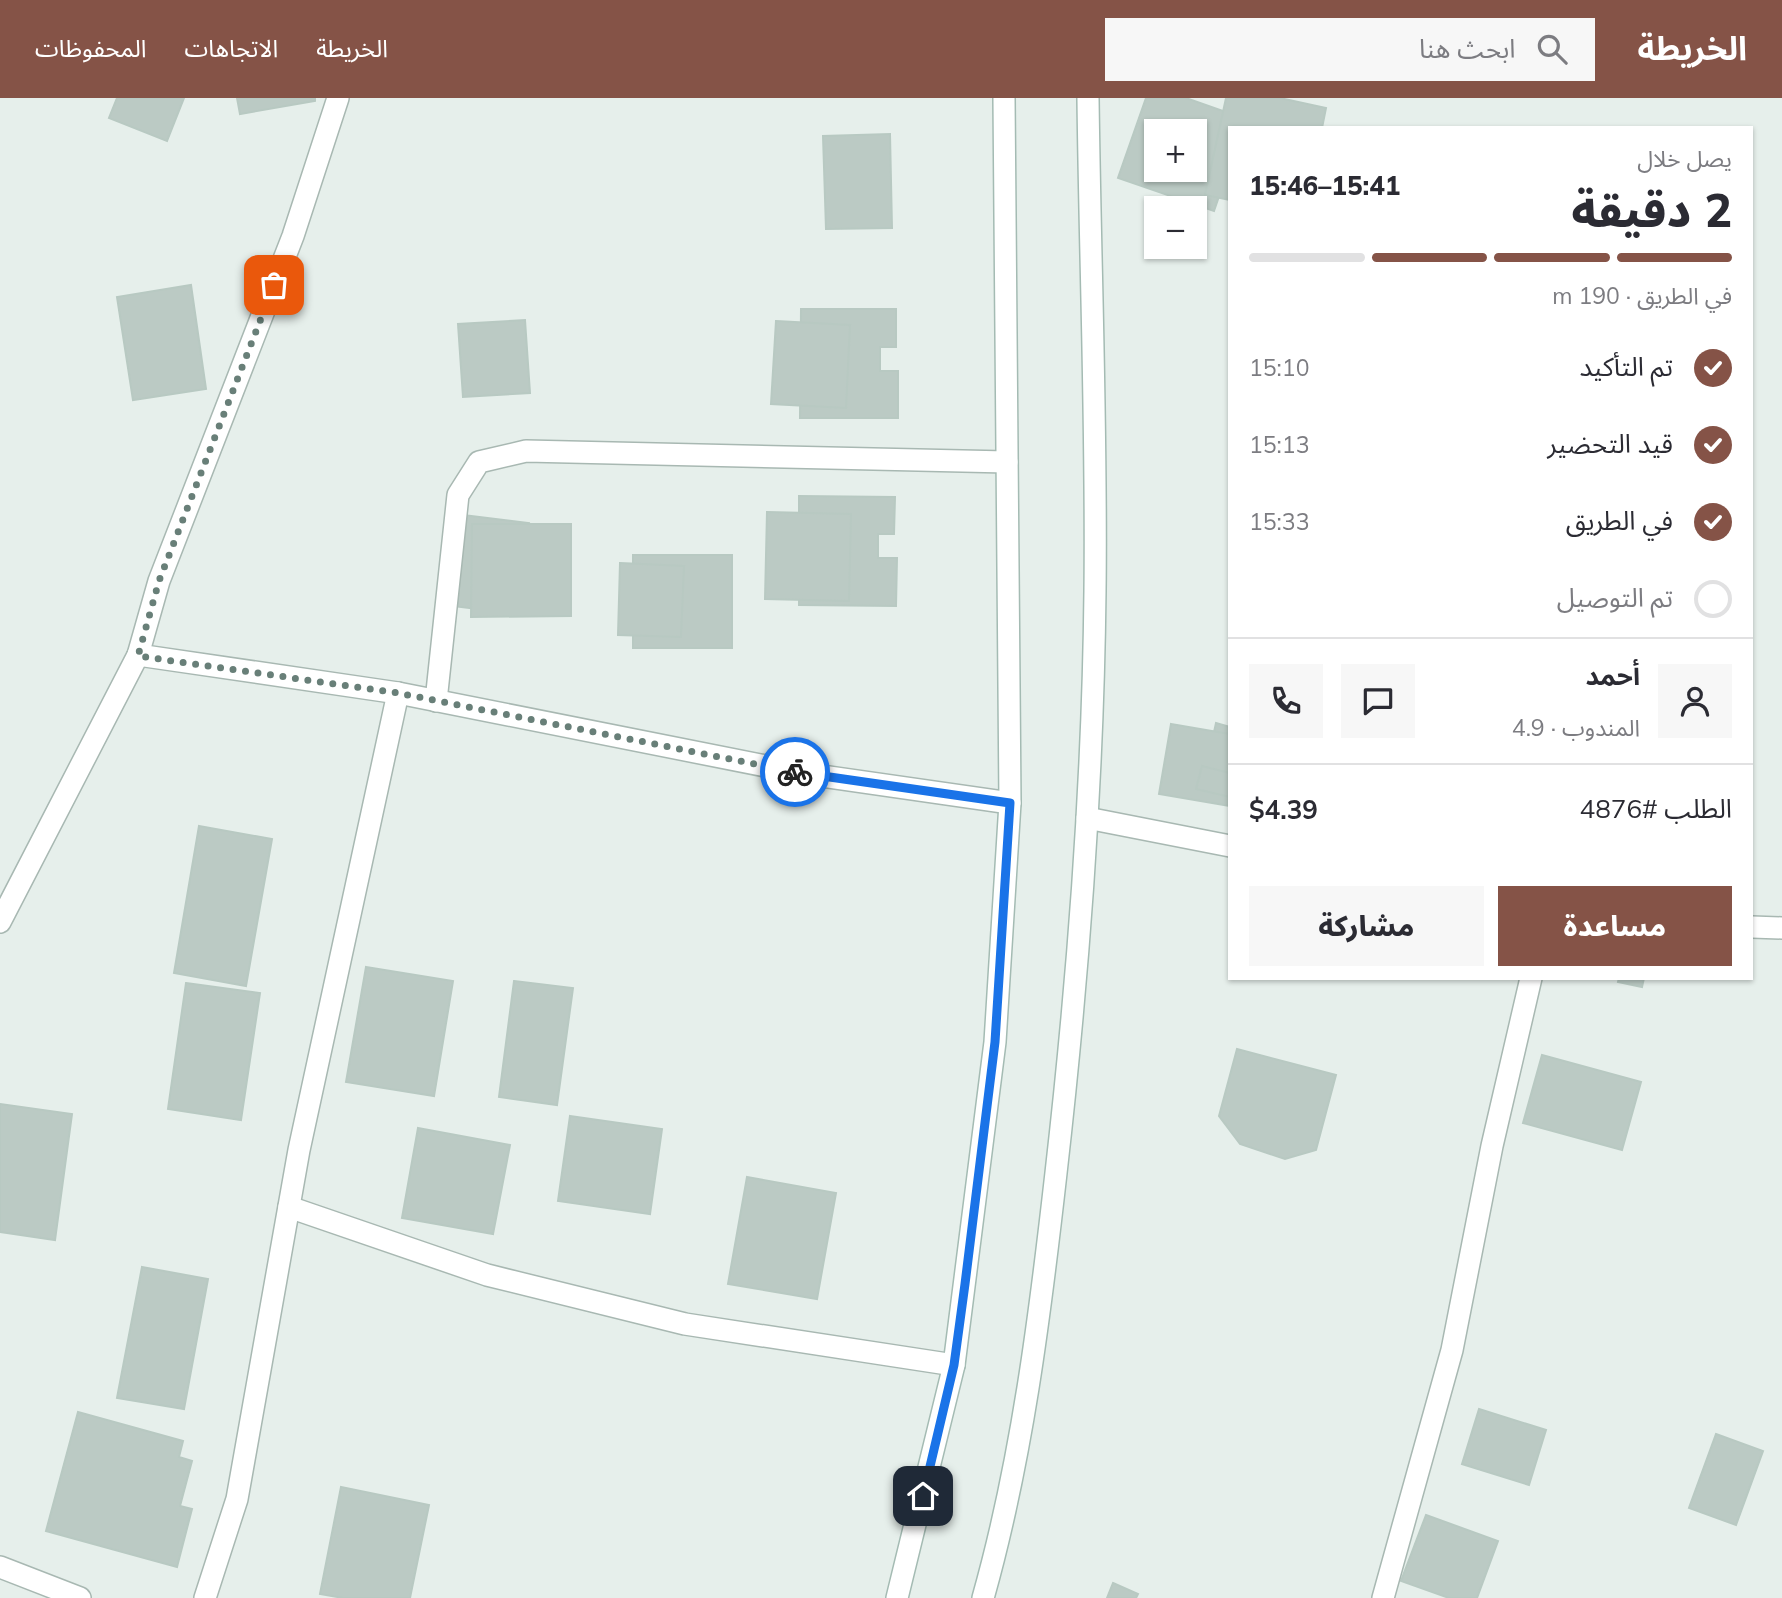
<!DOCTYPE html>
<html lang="ar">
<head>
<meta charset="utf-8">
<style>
  body { margin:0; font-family:Mulish,"Noto Sans Arabic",sans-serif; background:#f7f7f7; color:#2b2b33; direction:rtl; height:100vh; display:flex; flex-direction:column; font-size:26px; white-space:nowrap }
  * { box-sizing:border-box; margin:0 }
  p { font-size:23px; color:#7c7c81 }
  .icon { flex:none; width:38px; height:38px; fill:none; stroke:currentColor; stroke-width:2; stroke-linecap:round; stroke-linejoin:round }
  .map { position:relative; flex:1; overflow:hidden; direction:ltr }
  .panel { position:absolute; left:1228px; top:28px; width:525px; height:854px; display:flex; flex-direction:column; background:#fff; border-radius:0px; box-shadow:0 2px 5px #0004; direction:rtl }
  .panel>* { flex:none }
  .buttons { position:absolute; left:1144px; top:21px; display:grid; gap:14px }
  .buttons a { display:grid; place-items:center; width:63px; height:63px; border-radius:0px; background:#fff; box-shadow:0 2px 5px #0004; font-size:35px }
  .pin { position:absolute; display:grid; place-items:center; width:60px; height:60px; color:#fff; margin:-30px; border-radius:14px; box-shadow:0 4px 10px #0006 }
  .courier { position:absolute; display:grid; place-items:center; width:70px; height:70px; margin:-35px; border:5px solid #1a73e8; border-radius:50%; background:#fff; color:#222; box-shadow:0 2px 9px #0007 }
  .overview em { font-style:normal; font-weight:800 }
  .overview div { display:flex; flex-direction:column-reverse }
  .overview { display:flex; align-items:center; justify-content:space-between; height:119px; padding:0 21px }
  h1 { font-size:46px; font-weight:800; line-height:52px }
  .bar { display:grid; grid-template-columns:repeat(4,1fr); gap:10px 7px; align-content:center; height:84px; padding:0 21px }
  .bar i { height:9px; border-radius:5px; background:#e1e1e2 }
  .bar .current { background:#855347 }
  .bar p { grid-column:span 4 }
  .line { display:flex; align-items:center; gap:18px; padding:0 21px; border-top:2px solid #e1e1e2 }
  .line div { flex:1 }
  .round { display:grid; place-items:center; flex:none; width:74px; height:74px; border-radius:0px; background:#f7f7f7 }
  ol { padding:0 21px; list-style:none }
  li { display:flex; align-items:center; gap:21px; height:77px }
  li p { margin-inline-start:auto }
  li .icon { padding:7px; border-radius:50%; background:#855347; color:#fff; stroke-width:4 }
  li:last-child { color:#7c7c81 }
  li i { width:38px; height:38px; border:4px solid #e1e1e2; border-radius:50% }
  .button { display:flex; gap:14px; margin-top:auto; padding:14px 21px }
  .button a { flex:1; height:80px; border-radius:0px; background:#855347; color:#fff; font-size:28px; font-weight:800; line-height:80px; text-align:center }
  .button a+a { background:#f7f7f7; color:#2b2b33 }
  header { display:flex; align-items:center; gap:42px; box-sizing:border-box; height:98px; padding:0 35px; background:#855347; color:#fff }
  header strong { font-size:33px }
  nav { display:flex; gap:38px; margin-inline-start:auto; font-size:24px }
  .search { width:490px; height:63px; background:#f7f7f7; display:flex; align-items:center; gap:18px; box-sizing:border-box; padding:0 24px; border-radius:0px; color:#7c7c81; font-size:26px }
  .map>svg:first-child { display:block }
</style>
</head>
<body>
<header>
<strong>الخريطة</strong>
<div class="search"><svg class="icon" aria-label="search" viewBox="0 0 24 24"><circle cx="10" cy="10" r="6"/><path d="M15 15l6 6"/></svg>ابحث هنا</div>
<nav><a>الخريطة</a><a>الاتجاهات</a><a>المحفوظات</a></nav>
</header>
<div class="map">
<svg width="1782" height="1500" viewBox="0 0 1782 1500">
  <rect width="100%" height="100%" fill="#e6efeb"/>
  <!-- building -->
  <g fill="#bbcac4" stroke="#b8c9c2" stroke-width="2" fill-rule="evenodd">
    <path d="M117 0H184L167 43 109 20Z"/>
    <path d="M237 0H315V3L240 16Z"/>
    <path d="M1146 0H1186L1246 21 1243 30H1230V66L1214 113 1118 80ZM1157 33H1195V72H1157Z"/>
    <path d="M1226 0H1280L1326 10 1322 30H1230V102L1205 97Z"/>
    <path d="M890 36 892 130 826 131 823 38Z"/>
    <path d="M191 187 206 291 133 302 117 199Z"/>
    <path d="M801 211H896V249H880V273H898V320H800Z"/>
    <path d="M525 222 530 295 463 299 458 226Z"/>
    <path d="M776 223 850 227 846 310 771 306Z"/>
    <path d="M799 398 895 399 894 436H878V460H897L896 508 799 507Z"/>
    <path d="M767 414 851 416 849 503 765 501Z"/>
    <path d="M455 416 529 425 518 516 444 507Z"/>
    <path d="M472 426H571V518L471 519Z"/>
    <rect x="633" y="457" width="99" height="93"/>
    <path d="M620 465 684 468 681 539 618 537Z"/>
    <path d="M1216 625 1230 629V657L1210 652Z"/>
    <path d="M1171 626 1230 636V708L1159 696Z"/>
    <path d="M1202 668 1230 675V699L1196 691Z"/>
    <path d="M199 728 272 741 246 888 174 875Z"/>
    <path d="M366 869 453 883 434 998 346 984Z"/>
    <path d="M1619 880H1644L1642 889 1618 884Z"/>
    <path d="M514 883 573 890 557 1007 499 999Z"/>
    <path d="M186 885 260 895 241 1022 168 1011Z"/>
    <path d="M1237 951 1336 977 1316 1052 1285 1061 1240 1046 1219 1018Z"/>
    <path d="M1542 957 1641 984 1622 1052 1523 1025Z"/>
    <path d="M0 1006 72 1016 55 1142 0 1134Z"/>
    <path d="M570 1018 662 1031 650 1116 558 1103Z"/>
    <path d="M418 1030 510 1047 493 1136 402 1120Z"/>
    <path d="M747 1079 836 1095 817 1201 728 1186Z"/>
    <path d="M142 1169 208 1181 184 1311 117 1300Z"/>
    <path d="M1479 1311 1546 1332 1529 1387 1462 1366Z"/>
    <path d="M78 1314 183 1343 179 1359 192 1363 180 1408 192 1411 177 1469 46 1433Z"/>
    <path d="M1716 1336 1763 1353 1736 1427 1689 1410Z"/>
    <path d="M341 1389 429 1407 410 1500H343L320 1496Z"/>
    <path d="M1426 1417 1498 1443 1477 1500H1449L1401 1483Z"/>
    <path d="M1113 1485 1138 1496 1136 1500H1107Z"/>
  </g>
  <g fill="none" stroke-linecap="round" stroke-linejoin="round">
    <defs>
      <g id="minor">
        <path d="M138 557 398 595 801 675 1010 705"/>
        <path d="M436 603 458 397 479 364 526 353 1007 364"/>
        <path d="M1087 720 1230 748"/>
        <path d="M0 824 138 557 159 483 293 138 338 0"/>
        <path d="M1752 829 1782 830"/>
        <path d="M289 1109 487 1177 685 1226 954 1267"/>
        <path d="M0 1469 80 1500"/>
        <path d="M205 1500 237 1401 299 1052 398 595"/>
        <path d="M1383 1500 1452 1252 1492 1048 1531 880"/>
      </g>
      <g id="secondary">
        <path d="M897 1500 954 1267 995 944 1010 705 1004 0"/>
        <path d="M983 1500C1022 1362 1040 1217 1056 1075 1078 882 1093 687 1095 493 1097 329 1090 164 1088 0"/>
      </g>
    </defs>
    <!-- minor casing -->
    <use href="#minor" stroke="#a8b8b2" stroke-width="24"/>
    <!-- secondary casing -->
    <use href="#secondary" stroke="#a4bbb3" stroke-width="24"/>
    <!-- minor -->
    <use href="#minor" stroke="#fff" stroke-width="21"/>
    <!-- secondary -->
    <use href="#secondary" stroke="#fff" stroke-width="21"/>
  </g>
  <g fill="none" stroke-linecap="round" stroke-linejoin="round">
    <!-- done -->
    <path stroke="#687f78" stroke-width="7" stroke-dasharray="0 12.6" d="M274 187 159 483 138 558 398 595 795 674"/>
    <!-- route -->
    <path stroke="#1a73e8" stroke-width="9" d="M795 674 1010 705 995 944 965 1186 954 1267 923 1398"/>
  </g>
</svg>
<div class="buttons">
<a>+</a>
<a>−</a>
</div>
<div class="pin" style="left:274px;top:187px;background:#ea580c"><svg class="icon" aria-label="bag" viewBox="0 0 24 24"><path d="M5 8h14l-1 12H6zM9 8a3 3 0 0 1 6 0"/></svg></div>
<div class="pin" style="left:923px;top:1398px;background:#1f2937"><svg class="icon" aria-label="home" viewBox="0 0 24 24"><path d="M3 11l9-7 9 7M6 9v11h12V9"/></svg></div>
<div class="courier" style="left:795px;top:674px"><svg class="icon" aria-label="bike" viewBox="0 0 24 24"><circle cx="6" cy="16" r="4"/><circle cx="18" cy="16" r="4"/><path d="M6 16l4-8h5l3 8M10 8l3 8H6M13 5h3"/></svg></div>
<section class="panel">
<div class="overview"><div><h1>2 دقيقة</h1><p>يصل خلال</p></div><em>15:41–15:46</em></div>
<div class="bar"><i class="current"></i><i class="current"></i><i class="current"></i><i></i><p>في الطريق · 190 m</p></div>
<ol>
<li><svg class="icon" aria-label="check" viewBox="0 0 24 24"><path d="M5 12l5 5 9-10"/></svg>تم التأكيد<p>15:10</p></li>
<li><svg class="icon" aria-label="check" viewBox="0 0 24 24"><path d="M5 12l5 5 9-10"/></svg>قيد التحضير<p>15:13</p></li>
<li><svg class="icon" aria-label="check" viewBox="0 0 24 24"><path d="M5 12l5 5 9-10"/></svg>في الطريق<p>15:33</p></li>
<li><i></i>تم التوصيل</li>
</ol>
<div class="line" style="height:126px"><a class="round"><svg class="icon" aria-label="person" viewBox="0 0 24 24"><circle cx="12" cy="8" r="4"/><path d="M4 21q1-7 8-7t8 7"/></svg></a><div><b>أحمد</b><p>المندوب · 4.9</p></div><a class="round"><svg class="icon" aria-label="chat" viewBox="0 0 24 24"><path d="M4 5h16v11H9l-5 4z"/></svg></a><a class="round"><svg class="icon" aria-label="phone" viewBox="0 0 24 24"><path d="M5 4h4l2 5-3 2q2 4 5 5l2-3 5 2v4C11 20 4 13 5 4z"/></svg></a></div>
<div class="line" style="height:91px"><div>الطلب #4876</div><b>$4.39</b></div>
<div class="button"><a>مساعدة</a><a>مشاركة</a></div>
</section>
</div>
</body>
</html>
